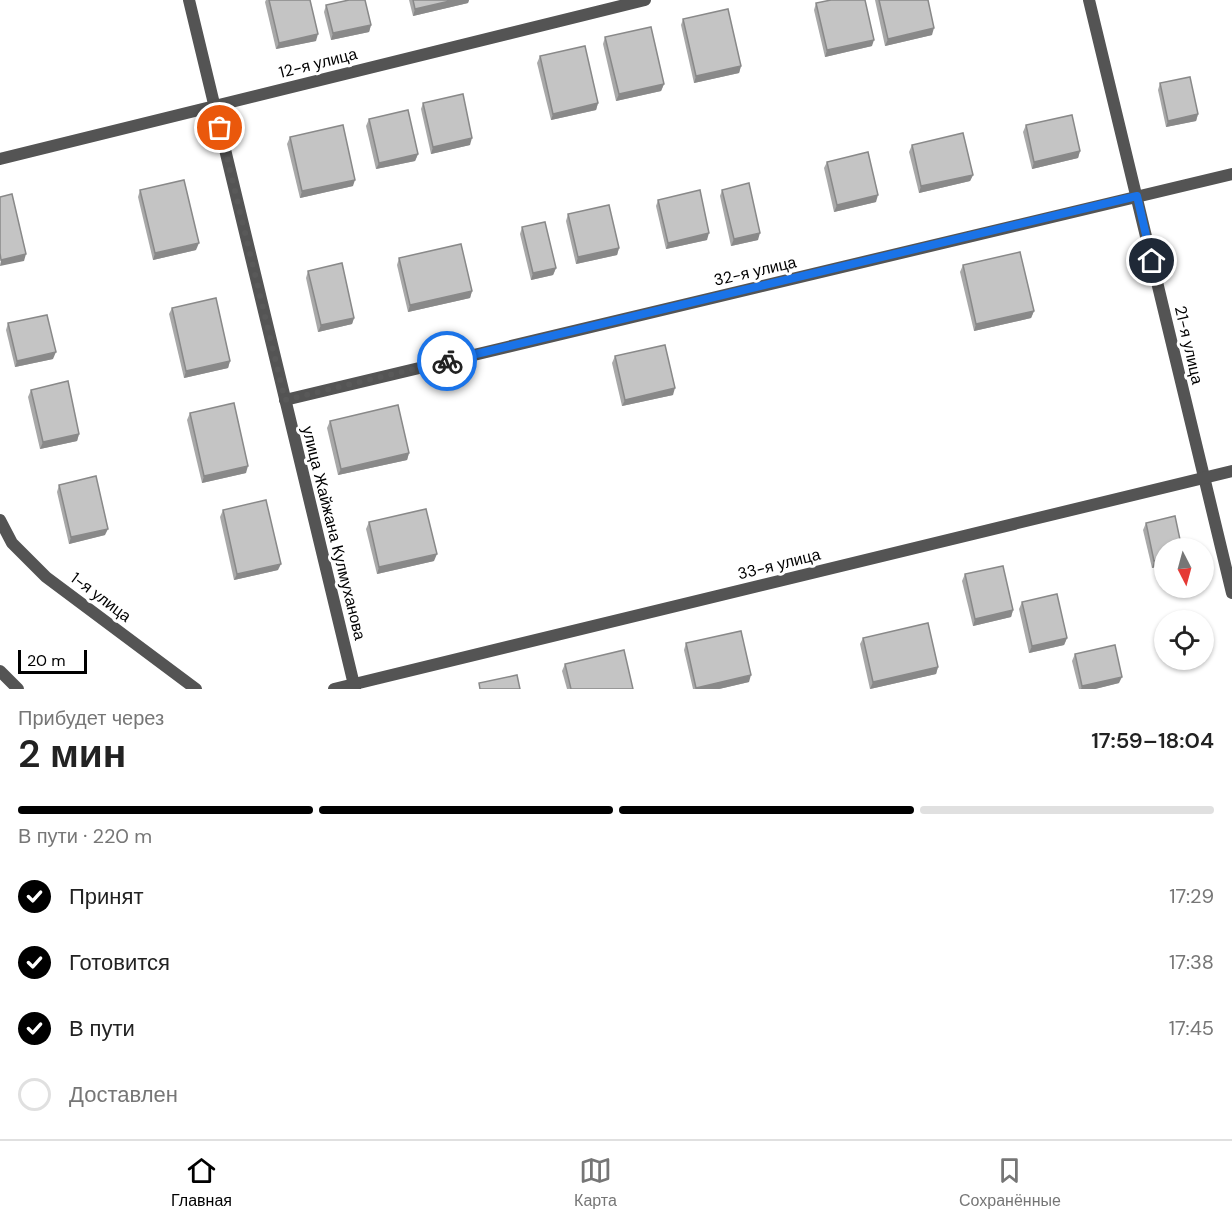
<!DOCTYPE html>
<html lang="ru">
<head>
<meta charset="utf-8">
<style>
  body { margin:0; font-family:"DM Sans",sans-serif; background:#f2f2f2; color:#222; height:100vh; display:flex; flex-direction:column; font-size:22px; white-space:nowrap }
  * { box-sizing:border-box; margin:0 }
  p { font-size:20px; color:#767676 }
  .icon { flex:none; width:33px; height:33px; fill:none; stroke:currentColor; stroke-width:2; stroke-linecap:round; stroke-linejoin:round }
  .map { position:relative; height:689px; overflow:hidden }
  .drawer { display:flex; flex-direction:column; background:#fff; flex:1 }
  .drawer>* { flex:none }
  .needle { width:39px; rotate:174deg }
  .tools { position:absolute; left:1154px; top:538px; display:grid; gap:12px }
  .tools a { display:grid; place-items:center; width:60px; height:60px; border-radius:50%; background:#fff; box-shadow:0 2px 4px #0004; font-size:30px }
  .scale { position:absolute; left:18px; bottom:15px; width:69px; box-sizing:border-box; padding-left:6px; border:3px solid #000; border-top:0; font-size:16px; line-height:21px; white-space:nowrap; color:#000; -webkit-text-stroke:4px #fff; paint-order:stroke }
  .pin { position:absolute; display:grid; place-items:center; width:51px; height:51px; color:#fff; margin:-26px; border:3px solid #fff; border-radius:50%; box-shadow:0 2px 6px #0007 }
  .courier { position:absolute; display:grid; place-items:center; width:60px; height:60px; margin:-30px; border:4px solid #1a73e8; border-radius:50%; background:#fff; color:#222; box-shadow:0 2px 8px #0007 }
  .head em { font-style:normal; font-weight:600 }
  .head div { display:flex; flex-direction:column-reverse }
  .head { display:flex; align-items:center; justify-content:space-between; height:102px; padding:0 18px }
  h1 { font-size:39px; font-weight:600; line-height:45px }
  .bar { display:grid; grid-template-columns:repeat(4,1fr); gap:9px 6px; align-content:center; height:72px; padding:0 18px }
  .bar i { height:8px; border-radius:4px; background:#e0e0e0 }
  .bar .on { background:#000 }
  .bar p { grid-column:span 4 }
  ol { padding:0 18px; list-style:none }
  li { display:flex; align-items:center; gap:18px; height:66px }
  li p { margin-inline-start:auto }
  li .icon { padding:6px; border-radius:50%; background:#000; color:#fff; stroke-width:4 }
  li:last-child { color:#767676 }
  li i { width:33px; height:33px; border:3px solid #e0e0e0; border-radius:50% }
  .tabs { display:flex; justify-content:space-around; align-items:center; height:84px; border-top:2px solid #e0e0e0; background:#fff; font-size:16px; color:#767676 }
  .tabs a { display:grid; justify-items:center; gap:3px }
  .tabs .on { color:#000 }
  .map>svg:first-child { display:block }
</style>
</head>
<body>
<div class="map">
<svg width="1232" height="689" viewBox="0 0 1232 689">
  <rect width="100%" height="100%" fill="#fff"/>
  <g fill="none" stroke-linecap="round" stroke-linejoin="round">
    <!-- street -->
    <g stroke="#545454" stroke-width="12">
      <path d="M189 0 355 689"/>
      <path d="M1089 0 1232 593"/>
      <path d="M0 159 645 0"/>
      <path d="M285 400 1232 174"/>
      <path d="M0 520 12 543 46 577 196 689"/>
      <path d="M0 671 18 689"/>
      <path d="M334 689 1232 471"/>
    </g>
  </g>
  <!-- wall -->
  <g fill="#a9a9a9">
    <path d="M266 0H310L316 41 276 49 265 2Z"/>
    <path d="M409 0H469L468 3 413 16Z"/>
    <path d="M875 0H928L932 35 885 46Z"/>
    <path d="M816 3 872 46 825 57 814 10Z"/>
    <path d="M326 5 371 25 369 32 331 40 324 12Z"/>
    <path d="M683 19 741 66 739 73 694 83 681 25Z"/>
    <path d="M605 37 664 84 661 91 616 101 603 44Z"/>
    <path d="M540 56 598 103 596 110 551 120 537 63Z"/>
    <path d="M1160 83 1198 114 1196 121 1166 127 1158 90Z"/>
    <path d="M423 103 470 145 431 154 421 109Z"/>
    <path d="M369 119 418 154 415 161 376 169 366 126Z"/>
    <path d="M1026 125 1080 151 1078 158 1032 169 1023 132Z"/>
    <path d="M290 137 353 186 300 198 287 144Z"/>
    <path d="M912 145 973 175 970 181 919 193 909 152Z"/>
    <path d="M827 162 876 202 834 212 824 168Z"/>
    <path d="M140 190 196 250 153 260 138 197Z"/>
    <path d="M722 190 758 240 731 246 720 196Z"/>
    <path d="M658 200 707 240 666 249 656 206Z"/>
    <path d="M568 214 619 248 617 255 576 264 566 221Z"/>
    <path d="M522 227 556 268 553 275 531 280 520 234Z"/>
    <path d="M399 258 472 291 470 298 408 312 397 265Z"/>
    <path d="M963 265 1034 311 1031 318 974 331 960 272Z"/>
    <path d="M308 271 354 318 352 324 318 332 306 278Z"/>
    <path d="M172 308 230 361 228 368 184 378 169 314Z"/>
    <path d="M8 323 53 359 15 367 6 330Z"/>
    <path d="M615 356 673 395 622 406 612 363Z"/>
    <path d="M31 390 79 434 77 441 40 449 28 397Z"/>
    <path d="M190 413 246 473 202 483 187 420Z"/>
    <path d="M330 421 409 453 407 460 338 475 327 428Z"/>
    <path d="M59 485 105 535 69 544 57 492Z"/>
    <path d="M223 510 278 570 234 580 220 517Z"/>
    <path d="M369 522 434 561 377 574 366 529Z"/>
    <path d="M1146 523 1164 549V565L1152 568 1143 530Z"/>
    <path d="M965 574 1013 610 1011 617 973 626 962 581Z"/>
    <path d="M1022 602 1067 638 1064 645 1029 653 1019 609Z"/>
    <path d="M863 638 938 667 936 674 870 689 860 644Z"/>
    <path d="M686 643 749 682 719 689H693L684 650Z"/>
    <path d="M1075 654 1119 683 1095 689H1079L1072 661Z"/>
    <path d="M565 664 633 689H567L562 671Z"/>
  </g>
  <!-- shaded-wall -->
  <g fill="#898989">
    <path d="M454 0H469L468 3 413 16 415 9Z"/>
    <path d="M371 25 369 32 331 40 333 33Z"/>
    <path d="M934 28 932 35 885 46 888 39Z"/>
    <path d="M318 34 316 41 276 49 279 43Z"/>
    <path d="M874 40 872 46 825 57 827 50Z"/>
    <path d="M741 66 739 73 694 83 696 76Z"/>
    <path d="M664 84 661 91 616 101 619 94Z"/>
    <path d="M598 103 596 110 551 120 553 114Z"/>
    <path d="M1198 114 1196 121 1166 127 1168 121Z"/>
    <path d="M472 138 470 145 431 154 433 147Z"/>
    <path d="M1080 151 1078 158 1032 169 1034 162Z"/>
    <path d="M418 154 415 161 376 169 379 163Z"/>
    <path d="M973 175 970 181 919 193 921 186Z"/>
    <path d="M355 180 353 186 300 198 302 191Z"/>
    <path d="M878 195 876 202 834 212 837 205Z"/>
    <path d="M709 233 707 240 666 249 668 243Z"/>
    <path d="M760 233 758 240 731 246 734 239Z"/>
    <path d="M199 243 196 250 153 260 155 253Z"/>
    <path d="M619 248 617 255 576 264 578 257Z"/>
    <path d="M26 254 24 261 0 266 1 260Z"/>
    <path d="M556 268 553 275 531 280 533 273Z"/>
    <path d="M472 291 470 298 408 312 410 305Z"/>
    <path d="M1034 311 1031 318 974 331 976 324Z"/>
    <path d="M354 318 352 324 318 332 321 325Z"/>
    <path d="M56 352 53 359 15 367 17 361Z"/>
    <path d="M230 361 228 368 184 378 186 371Z"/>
    <path d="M675 388 673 395 622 406 625 400Z"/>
    <path d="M79 434 77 441 40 449 43 442Z"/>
    <path d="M409 453 407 460 338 475 341 469Z"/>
    <path d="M248 466 246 473 202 483 204 476Z"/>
    <path d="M108 529 105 535 69 544 71 537Z"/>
    <path d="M437 554 434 561 377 574 379 567Z"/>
    <path d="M1164 559V565L1152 568 1154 561Z"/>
    <path d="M281 564 278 570 234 580 237 574Z"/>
    <path d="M1013 610 1011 617 973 626 975 619Z"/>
    <path d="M1067 638 1064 645 1029 653 1032 646Z"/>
    <path d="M938 667 936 674 870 689 873 682Z"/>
    <path d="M751 675 749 682 719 689H696V688Z"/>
    <path d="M1122 677 1119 683 1095 689H1081L1082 686Z"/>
  </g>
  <!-- building -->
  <g fill="#c4c4c4" stroke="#898989" stroke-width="1.5">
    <path d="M269 0H310L318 34 279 43Z"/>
    <path d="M349 0H365L371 25 333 33 326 5Z"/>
    <path d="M413 0H454L415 9Z"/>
    <path d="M831 0H865L874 40 827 50 816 3Z"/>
    <path d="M879 0H928L934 28 888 39Z"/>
    <path d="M728 9 741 66 696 76 683 19Z"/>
    <path d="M651 27 664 84 619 94 605 37Z"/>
    <path d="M585 46 598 103 553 114 540 56Z"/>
    <path d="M1190 77 1198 114 1168 121 1160 83Z"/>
    <path d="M463 94 472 138 433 147 423 103Z"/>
    <path d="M408 110 418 154 379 163 369 119Z"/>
    <path d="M1072 115 1080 151 1034 162 1026 125Z"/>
    <path d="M343 125 355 180 302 191 290 137Z"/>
    <path d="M963 133 973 175 921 186 912 145Z"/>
    <path d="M868 152 878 195 837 205 827 162Z"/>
    <path d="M184 180 199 243 155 253 140 190Z"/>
    <path d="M749 183 760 233 734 239 722 190Z"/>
    <path d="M700 190 709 233 668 243 658 200Z"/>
    <path d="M12 194 26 254 1 260 0 253V197Z"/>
    <path d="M609 205 619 248 578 257 568 214Z"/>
    <path d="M545 222 556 268 533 273 522 227Z"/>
    <path d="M461 244 472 291 410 305 399 258Z"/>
    <path d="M1020 252 1034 311 976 324 963 265Z"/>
    <path d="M342 263 354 318 321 325 308 271Z"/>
    <path d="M216 298 230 361 186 371 172 308Z"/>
    <path d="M47 315 56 352 17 361 8 323Z"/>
    <path d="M665 345 675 388 625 400 615 356Z"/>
    <path d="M68 381 79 434 43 442 31 390Z"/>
    <path d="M234 403 248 466 204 476 190 413Z"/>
    <path d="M398 405 409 453 341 469 330 421Z"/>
    <path d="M96 476 108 529 71 537 59 485Z"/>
    <path d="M266 500 281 564 237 574 223 510Z"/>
    <path d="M426 509 437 554 379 567 369 522Z"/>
    <path d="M1175 516 1182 549H1164V559L1154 561 1146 523Z"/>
    <path d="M1003 566 1013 610 975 619 965 574Z"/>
    <path d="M1057 594 1067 638 1032 646 1022 602Z"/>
    <path d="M928 623 938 667 873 682 863 638Z"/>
    <path d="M741 631 751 675 696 688 686 643Z"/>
    <path d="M1115 645 1122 677 1082 686 1075 654Z"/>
    <path d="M624 650 633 689H571L565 664Z"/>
    <path d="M517 675 520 689H480L479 683Z"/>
  </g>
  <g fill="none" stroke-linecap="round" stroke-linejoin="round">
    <!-- done -->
    <path stroke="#595959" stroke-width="6" stroke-dasharray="0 10.8" d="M220 128 285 400 447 361"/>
    <!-- route -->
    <path stroke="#1a73e8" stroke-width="8" d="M447 361 1137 196 1152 261"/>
  </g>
  <g text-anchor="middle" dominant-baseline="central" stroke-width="6" stroke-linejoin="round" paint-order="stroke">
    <!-- street labels -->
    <g font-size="16" fill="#000" stroke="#fff">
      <text transform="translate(318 63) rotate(-14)">12-я улица</text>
      <text transform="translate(755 271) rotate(-13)">32-я улица</text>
      <text transform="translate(1189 345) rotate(77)">21-я улица</text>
      <text transform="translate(334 533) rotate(76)">улица Жайжана Кулмуханова</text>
      <text transform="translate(779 564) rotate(-14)">33-я улица</text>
      <text transform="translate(101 597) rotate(37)">1-я улица</text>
    </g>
  </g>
</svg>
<div class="tools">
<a><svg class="needle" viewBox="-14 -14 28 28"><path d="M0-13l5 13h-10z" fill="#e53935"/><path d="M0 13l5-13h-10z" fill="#767676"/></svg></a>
<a><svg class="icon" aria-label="locate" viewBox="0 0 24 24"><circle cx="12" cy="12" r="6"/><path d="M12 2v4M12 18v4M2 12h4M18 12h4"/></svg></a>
</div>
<div class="scale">20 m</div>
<div class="pin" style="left:220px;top:128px;background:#ea580c"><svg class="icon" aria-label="bag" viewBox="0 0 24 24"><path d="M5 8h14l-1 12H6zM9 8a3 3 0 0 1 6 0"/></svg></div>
<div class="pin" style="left:1152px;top:261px;background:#1f2937"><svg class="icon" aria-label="home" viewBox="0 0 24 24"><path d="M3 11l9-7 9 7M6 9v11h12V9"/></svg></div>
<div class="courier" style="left:447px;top:361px"><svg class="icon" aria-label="bike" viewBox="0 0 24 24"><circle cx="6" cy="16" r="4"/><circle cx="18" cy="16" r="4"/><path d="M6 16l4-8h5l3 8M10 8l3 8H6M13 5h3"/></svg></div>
</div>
<section class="drawer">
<div class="head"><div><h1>2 мин</h1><p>Прибудет через</p></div><em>17:59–18:04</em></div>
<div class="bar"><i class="on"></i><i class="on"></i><i class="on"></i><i></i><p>В пути · 220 m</p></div>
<ol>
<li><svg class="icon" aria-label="check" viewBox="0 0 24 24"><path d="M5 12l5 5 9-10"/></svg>Принят<p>17:29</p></li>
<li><svg class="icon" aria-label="check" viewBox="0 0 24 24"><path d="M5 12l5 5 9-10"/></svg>Готовится<p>17:38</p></li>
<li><svg class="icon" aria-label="check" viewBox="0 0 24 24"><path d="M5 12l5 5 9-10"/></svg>В пути<p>17:45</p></li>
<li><i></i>Доставлен</li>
</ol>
</section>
<nav class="tabs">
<a class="on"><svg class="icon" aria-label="home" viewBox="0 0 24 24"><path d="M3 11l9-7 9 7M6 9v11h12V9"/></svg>Главная</a>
<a><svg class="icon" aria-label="map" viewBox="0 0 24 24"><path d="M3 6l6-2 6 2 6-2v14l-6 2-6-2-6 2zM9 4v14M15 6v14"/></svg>Карта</a>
<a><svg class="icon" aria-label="saved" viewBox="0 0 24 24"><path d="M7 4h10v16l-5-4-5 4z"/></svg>Сохранённые</a>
</nav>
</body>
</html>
